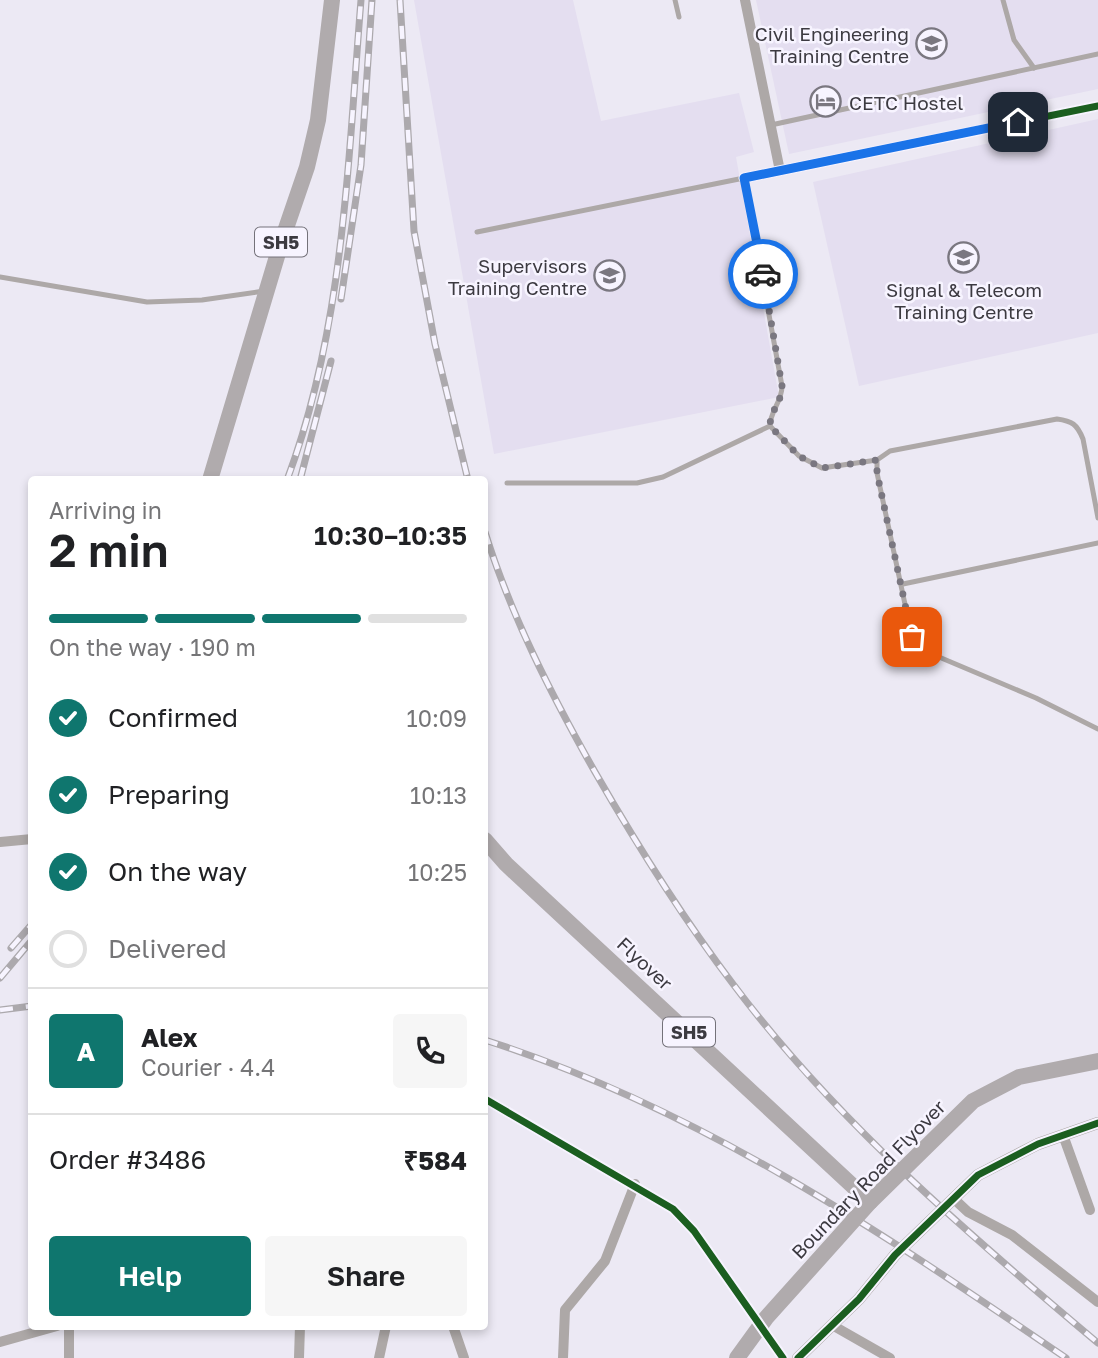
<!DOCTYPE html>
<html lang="en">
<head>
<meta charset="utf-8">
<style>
  body { margin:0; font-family:"Golos Text",sans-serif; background:#f6f6f6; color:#202124; height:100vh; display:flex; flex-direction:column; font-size:26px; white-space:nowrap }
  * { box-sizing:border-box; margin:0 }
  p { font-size:23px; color:#757577 }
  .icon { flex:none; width:38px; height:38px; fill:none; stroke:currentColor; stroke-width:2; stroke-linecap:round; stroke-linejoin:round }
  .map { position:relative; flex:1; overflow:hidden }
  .panel { position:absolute; left:28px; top:476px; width:460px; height:854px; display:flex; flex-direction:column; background:#fff; border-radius:7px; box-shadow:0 4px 10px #0003 }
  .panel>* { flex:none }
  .pin { position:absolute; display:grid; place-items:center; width:60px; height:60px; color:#fff; margin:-30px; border-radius:14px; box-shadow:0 4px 10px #0006 }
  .courier { position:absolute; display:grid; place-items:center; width:70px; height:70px; margin:-35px; border:5px solid #1a73e8; border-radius:50%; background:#fff; color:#222; box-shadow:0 2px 9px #0007 }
  .summary em { font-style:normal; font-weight:600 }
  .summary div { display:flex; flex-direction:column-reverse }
  .summary { display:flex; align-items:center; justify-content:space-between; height:119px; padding:0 21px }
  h1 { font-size:46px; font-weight:600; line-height:52px }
  .bar { display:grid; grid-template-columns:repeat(4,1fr); gap:10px 7px; align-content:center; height:84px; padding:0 21px }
  .bar i { height:9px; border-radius:5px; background:#e0e0e0 }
  .bar .active { background:#0f766e }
  .bar p { grid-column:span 4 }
  .line { display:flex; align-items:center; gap:18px; padding:0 21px; border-top:2px solid #e0e0e0 }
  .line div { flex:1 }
  .round { display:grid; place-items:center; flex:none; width:74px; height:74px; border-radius:7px; background:#f6f6f6 }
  ol { padding:0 21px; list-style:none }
  li { display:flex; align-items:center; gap:21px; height:77px }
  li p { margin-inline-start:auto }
  li .icon { padding:7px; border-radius:50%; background:#0f766e; color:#fff; stroke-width:4 }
  li:last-child { color:#757577 }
  li i { width:38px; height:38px; border:4px solid #e0e0e0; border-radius:50% }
  .primary-button { display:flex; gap:14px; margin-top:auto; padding:14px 21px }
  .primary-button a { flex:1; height:80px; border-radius:7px; background:#0f766e; color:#fff; font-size:28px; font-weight:600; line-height:80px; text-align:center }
  .primary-button a+a { background:#f6f6f6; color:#202124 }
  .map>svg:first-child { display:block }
</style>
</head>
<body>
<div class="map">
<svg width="1098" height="1358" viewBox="0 0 1098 1358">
  <rect width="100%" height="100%" fill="#ece9f4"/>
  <!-- built -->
  <g fill="#e4def0">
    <path d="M414 0H573L601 121 739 93 754 152 736 157 779 397 494 454Z"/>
    <path d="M756 0H1098V89L789 154Z"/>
    <path d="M1098 119V333L859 386 813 182Z"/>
  </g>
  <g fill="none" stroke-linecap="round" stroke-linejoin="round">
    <!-- service -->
    <g stroke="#ada8a7" stroke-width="5">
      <path d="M675 0 679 17"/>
      <path d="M1003 0 1014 40 1034 68"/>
      <path d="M771 125 1098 54"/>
      <path d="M477 232 744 178 782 386C782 402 770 411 770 426L799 456 822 468 877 460"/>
      <path d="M0 277 147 302 202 300 264 291"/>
      <path d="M507 483H637L663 477 770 426"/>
      <path d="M1098 518 1083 439C1077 424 1072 421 1057 419L890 451 877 460V473L912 637 920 649 1036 698 1098 729"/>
      <path d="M903 584 1098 543"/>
    </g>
    <!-- minor -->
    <g stroke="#ada8a7" stroke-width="10">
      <path d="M745 0 780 171"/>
      <path d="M744 178 1098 106"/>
      <path d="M0 842 32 839"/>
      <path d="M485 1099 673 1209 694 1231 783 1358"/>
      <path d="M1063 1135 1090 1210"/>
      <path d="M953 1198 968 1212 1012 1235 1098 1302"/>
      <path d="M832 1325 890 1358"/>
      <path d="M69 1326V1358"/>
      <path d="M453 1326 464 1358"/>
      <path d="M0 1342 57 1326"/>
      <path d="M299 1358 300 1326"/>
      <path d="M379 1358 386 1326"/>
      <path d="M563 1358 565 1310 605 1261 635 1184"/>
    </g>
    <!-- tertiary -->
    <path stroke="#ada8a7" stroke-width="12" d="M798 1358 859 1299 895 1255 978 1175 1038 1144 1098 1123"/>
    <!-- primary -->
    <g stroke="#b0abad" stroke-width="16">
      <path d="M210 480 281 243 307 167 318 120 332 0"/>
      <path d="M485 840 506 864 870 1202"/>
    </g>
    <defs>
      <g id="rail">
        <path d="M400 0 414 231 435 344 468 480"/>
        <path d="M341 299 361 165 372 0"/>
        <path d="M287 480C344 328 348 160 361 0"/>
        <path d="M300 480 331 361"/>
        <path d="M485 532C511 616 552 696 595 772 637 845 682 917 733 984 835 1120 968 1234 1098 1343"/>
        <path d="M11 948 32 924"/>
        <path d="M0 978 32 940"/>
        <path d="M0 1010 32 1006"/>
        <path d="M485 1040C698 1108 883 1233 1066 1358"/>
      </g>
    </defs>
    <!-- rail casing -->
    <use href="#rail" stroke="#aca9ad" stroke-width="7"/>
    <!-- rail -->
    <use href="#rail" stroke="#f7f4ff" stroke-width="4.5" stroke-dasharray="13" stroke-linecap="butt"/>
    <!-- primary-bridge -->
    <path stroke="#b0abad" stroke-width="16" d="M737 1358 766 1318 870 1202 973 1101 1019 1077 1098 1061"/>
    <defs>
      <g id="cycleway">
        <path d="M744 178 1098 106"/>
        <path d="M485 1099 673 1209 694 1231 783 1358"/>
        <path d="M798 1358 859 1299 895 1255 978 1175 1038 1144 1098 1123"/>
      </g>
    </defs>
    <!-- cycleway casing -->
    <use href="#cycleway" stroke="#f7f4ff" stroke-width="11"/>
    <!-- cycleway -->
    <use href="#cycleway" stroke="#1b5e20" stroke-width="7"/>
  </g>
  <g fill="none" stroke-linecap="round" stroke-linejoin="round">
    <!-- done -->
    <path stroke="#7a7780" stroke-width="7" stroke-dasharray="0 12.6" d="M763 274 782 386C782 402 770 411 770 426L799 456 822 468 877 460V473L912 637"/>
    <!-- route -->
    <path stroke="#1a73e8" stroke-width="9" d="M763 274 744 178 1018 122"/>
  </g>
  <!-- icons -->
  <defs>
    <symbol id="university-ring" viewBox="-11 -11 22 22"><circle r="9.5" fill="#f7f4ff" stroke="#7a7780" stroke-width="1.5"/><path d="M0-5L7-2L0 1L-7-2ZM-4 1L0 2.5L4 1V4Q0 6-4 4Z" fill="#7a7780"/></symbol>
    <symbol id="hotel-ring" viewBox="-11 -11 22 22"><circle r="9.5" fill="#f7f4ff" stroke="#7a7780" stroke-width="1.5"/><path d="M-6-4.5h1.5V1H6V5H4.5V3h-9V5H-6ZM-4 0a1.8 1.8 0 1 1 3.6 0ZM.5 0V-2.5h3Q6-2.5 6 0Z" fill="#7a7780"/></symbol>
  </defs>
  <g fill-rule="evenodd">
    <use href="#university-ring" x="914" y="26" width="35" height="35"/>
    <use href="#hotel-ring" x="808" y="84" width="35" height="35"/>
    <use href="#university-ring" x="946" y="240" width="35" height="35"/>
    <use href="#university-ring" x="592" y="258" width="35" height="35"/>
  </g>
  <g text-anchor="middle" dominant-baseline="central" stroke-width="5" stroke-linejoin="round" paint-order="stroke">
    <!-- shield labels -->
    <g fill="#f7f4ff" stroke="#74727a" stroke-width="2">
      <rect x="255" y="227.5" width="52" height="29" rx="5"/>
      <rect x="663" y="1017.5" width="52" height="29" rx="5"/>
    </g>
    <g font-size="18" font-weight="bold" fill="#3c3a41">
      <text x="281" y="242">SH5</text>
      <text x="689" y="1032">SH5</text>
    </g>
    <!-- poi labels -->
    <g font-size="19" fill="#3c3a41" stroke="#f7f4ff" text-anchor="end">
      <text x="909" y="33">Civil Engineering<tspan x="909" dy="22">Training Centre</tspan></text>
      <text x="849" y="102" text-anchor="start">CETC Hostel</text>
      <text x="587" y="265">Supervisors<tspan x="587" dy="22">Training Centre</tspan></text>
      <text x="964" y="289" text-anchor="middle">Signal &amp; Telecom<tspan x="964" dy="22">Training Centre</tspan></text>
    </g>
    <!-- street labels -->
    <g font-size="19" fill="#3c3a41" stroke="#f7f4ff">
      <text transform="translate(645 963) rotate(43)">Flyover</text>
      <text transform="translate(868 1179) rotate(-46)">Boundary Road Flyover</text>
    </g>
  </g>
</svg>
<div class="pin" style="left:912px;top:637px;background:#ea580c"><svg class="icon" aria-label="bag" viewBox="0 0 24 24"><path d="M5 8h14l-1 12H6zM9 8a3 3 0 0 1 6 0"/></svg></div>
<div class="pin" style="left:1018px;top:122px;background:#1f2937"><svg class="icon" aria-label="home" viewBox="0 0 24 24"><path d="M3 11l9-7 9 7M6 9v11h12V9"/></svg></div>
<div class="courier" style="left:763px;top:274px"><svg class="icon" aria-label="car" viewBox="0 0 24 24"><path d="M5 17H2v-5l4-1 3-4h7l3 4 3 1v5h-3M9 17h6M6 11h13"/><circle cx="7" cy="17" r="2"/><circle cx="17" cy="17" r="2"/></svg></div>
<section class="panel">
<div class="summary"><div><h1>2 min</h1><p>Arriving in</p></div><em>10:30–10:35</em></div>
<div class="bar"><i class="active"></i><i class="active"></i><i class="active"></i><i></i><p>On the way · 190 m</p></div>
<ol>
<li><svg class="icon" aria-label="check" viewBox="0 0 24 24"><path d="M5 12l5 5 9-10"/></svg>Confirmed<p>10:09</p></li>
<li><svg class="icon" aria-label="check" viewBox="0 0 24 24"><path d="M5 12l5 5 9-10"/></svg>Preparing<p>10:13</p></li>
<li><svg class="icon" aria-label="check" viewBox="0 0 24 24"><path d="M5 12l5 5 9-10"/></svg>On the way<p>10:25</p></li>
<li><i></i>Delivered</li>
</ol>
<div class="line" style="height:126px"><b class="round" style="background:#0f766e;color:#fff">A</b><div><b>Alex</b><p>Courier · 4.4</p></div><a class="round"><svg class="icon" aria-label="phone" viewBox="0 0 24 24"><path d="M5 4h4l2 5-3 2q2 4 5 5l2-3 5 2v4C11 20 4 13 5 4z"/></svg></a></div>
<div class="line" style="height:91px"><div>Order #3486</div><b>₹584</b></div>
<div class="primary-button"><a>Help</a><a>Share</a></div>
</section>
</div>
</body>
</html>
